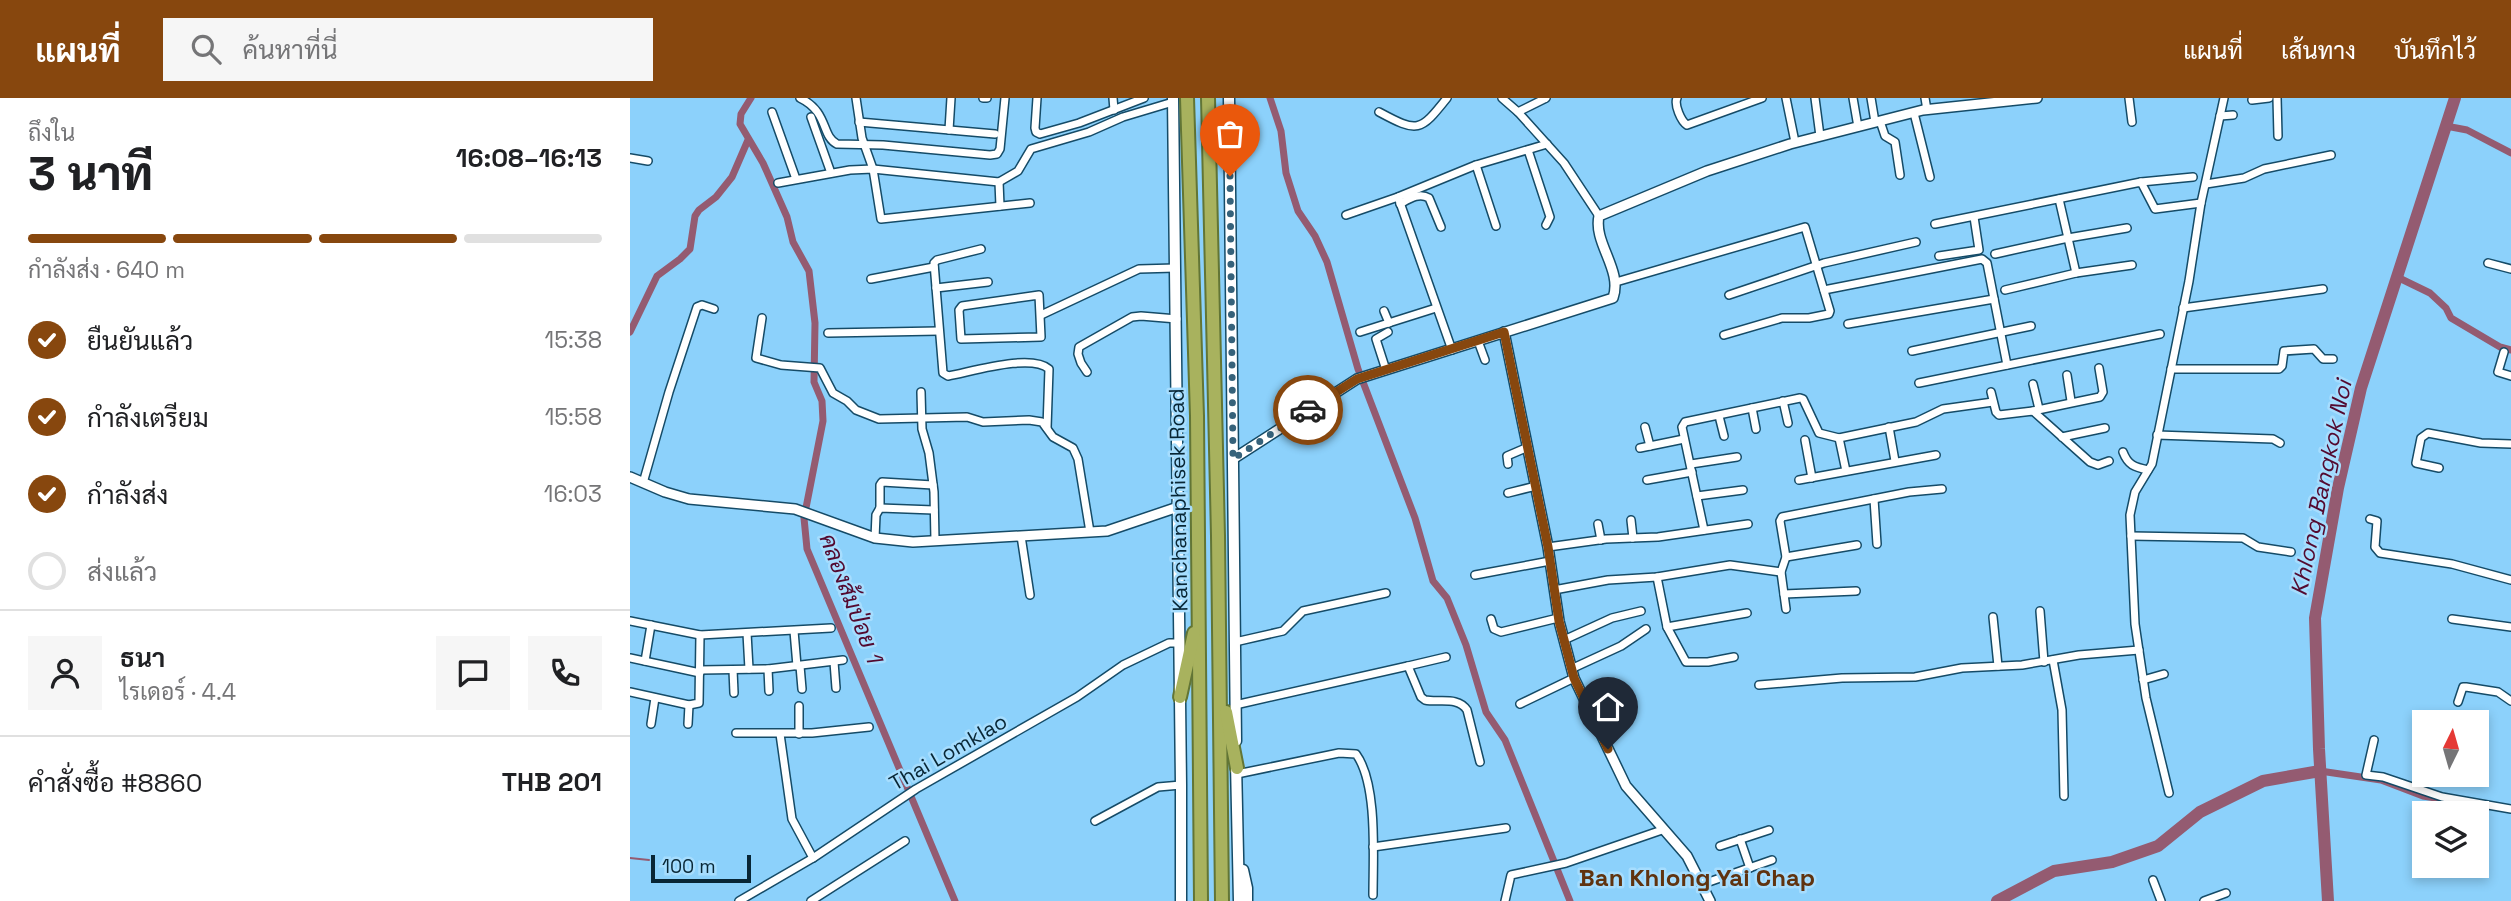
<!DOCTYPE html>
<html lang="th">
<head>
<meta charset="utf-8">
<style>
  body { margin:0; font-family:"Space Grotesk",Sarabun,sans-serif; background:#f6f6f6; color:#202124; height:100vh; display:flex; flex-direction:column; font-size:26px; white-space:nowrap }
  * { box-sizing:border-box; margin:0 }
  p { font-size:23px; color:#757577 }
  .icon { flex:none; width:38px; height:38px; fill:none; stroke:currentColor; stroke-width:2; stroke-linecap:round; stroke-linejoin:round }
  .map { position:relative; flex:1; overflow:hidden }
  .drawer { display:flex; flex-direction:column; background:#fff; width:630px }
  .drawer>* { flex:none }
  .needle { width:46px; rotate:5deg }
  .tools { position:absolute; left:1782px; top:612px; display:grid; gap:14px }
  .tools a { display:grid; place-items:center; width:77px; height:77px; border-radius:0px; background:#fff; box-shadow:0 4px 10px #0003; font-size:35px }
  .scale { position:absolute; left:21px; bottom:18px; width:100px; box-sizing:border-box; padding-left:7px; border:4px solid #082635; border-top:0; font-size:19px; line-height:24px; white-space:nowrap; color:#082635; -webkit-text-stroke:5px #a6ddfe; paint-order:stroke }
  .pin { position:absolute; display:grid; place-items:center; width:60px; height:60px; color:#fff; margin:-72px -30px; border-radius:50% 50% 50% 0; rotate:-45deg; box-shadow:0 0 7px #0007 }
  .pin .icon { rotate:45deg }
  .courier { position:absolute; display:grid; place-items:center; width:70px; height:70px; margin:-35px; border:5px solid #87470e; border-radius:50%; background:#fff; color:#222; box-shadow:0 2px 9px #0007 }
  .summary em { font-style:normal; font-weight:800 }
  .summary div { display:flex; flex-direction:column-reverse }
  .summary { display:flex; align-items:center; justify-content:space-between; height:119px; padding:0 28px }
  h1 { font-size:46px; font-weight:800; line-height:52px }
  .bar { display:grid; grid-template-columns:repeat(4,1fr); gap:10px 7px; align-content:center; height:84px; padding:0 28px }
  .bar i { height:9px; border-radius:5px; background:#e0e0e0 }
  .bar .selected { background:#87470e }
  .bar p { grid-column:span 4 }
  .line { display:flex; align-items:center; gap:18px; padding:0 28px; border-top:2px solid #e0e0e0 }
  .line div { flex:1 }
  .round { display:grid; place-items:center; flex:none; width:74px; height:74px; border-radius:0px; background:#f6f6f6 }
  ol { padding:0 28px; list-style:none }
  li { display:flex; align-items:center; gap:21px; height:77px }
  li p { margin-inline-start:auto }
  li .icon { padding:7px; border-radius:50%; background:#87470e; color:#fff; stroke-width:4 }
  li:last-child { color:#757577 }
  li i { width:38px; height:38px; border:4px solid #e0e0e0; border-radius:50% }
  header { display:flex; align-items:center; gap:42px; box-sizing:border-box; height:98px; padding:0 35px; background:#87470e; color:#fff }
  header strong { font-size:33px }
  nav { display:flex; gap:38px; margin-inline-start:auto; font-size:24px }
  .search { width:490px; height:63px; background:#f6f6f6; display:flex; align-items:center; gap:18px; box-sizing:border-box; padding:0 24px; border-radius:0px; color:#757577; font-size:26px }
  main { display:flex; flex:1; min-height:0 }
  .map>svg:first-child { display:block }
</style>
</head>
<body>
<header>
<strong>แผนที่</strong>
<div class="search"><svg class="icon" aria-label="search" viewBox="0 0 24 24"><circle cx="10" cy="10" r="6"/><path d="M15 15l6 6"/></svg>ค้นหาที่นี่</div>
<nav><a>แผนที่</a><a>เส้นทาง</a><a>บันทึกไว้</a></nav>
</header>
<main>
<section class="drawer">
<div class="summary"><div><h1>3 นาที</h1><p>ถึงใน</p></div><em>16:08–16:13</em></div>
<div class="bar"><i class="selected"></i><i class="selected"></i><i class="selected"></i><i></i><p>กำลังส่ง · 640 m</p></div>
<ol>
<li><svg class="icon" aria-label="check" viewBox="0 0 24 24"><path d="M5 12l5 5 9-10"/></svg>ยืนยันแล้ว<p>15:38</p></li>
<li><svg class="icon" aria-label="check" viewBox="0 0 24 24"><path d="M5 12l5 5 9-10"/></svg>กำลังเตรียม<p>15:58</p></li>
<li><svg class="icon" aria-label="check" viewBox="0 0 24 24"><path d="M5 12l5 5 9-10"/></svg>กำลังส่ง<p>16:03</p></li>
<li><i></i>ส่งแล้ว</li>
</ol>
<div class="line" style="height:126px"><a class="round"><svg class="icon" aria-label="person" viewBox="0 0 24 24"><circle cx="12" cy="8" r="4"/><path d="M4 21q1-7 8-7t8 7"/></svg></a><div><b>ธนา</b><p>ไรเดอร์ · 4.4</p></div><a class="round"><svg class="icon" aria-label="chat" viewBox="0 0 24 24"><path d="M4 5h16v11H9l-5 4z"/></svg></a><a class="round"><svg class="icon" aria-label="phone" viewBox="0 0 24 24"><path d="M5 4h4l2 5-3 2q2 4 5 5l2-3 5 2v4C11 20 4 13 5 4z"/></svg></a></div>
<div class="line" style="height:91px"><div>คำสั่งซื้อ #8860</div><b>THB 201</b></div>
</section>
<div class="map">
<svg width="1881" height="803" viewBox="0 0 1881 803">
  <rect width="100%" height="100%" fill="#8cd1fb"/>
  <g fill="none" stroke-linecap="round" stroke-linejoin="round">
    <!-- stream -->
    <path stroke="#945b71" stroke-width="2" d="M0 760 19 762"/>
    <!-- canal -->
    <g stroke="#945b71" stroke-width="7">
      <path d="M121 0 111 16 110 26 133 65 157 119 163 144 179 173 185 225 184 284 192 303 193 323 174 420 177 451 325 803"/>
      <path d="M640 0 651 33 656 75 668 113 685 138 697 164 728 271 785 420 803 483 817 500 836 547 856 614 875 642 940 803"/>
      <path d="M1816 28 1837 32 1881 55"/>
      <path d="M1767 179 1800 195 1816 210 1821 220 1870 249 1881 252"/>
      <path d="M0 234 27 178 50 161 60 151 65 118 69 112 86 99 102 79 118 42"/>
      <path d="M1690 673 1751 682 1793 698 1812 701"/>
    </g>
    <!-- river -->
    <g stroke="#945b71" stroke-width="12">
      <path d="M1367 803 1424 773 1482 764 1528 748 1570 714 1633 683 1690 673"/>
      <path d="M1698 803 1689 651 1685 520 1708 390 1731 290 1825 0"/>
    </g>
    <defs>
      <g id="minor">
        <path d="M170 0C199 14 191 38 207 46L253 47 360 57 367 56 370 51 375 0"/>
        <path d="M226 0 232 40 243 71 251 121 400 105"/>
        <path d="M353 0H357"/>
        <path d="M407 0 405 30 406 34 410 36 449 25 514 0"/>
        <path d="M483 0 484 12"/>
        <path d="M872 0 888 14 934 65 969 118"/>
        <path d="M1047 0C1044 7 1051 23 1057 27L1132 0"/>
        <path d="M1156 0 1165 44"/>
        <path d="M1185 0 1190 38"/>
        <path d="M1223 0 1228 29"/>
        <path d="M1241 0 1245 24"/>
        <path d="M1295 0 1297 12"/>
        <path d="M1499 0 1502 24"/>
        <path d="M1647 0 1648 38"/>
        <path d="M1622 2 1639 0"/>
        <path d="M142 14 166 81"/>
        <path d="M749 14C788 35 790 34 817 0"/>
        <path d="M888 14 916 0"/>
        <path d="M1284 15 1300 79"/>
        <path d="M1590 18 1603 17"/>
        <path d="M181 19 201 75"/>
        <path d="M1250 23 1255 38 1265 44 1270 77"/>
        <path d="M229 24 365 36"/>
        <path d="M319 32 321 0"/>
        <path d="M898 52 920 119 916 127"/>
        <path d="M0 60 18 63"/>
        <path d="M846 67 866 128"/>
        <path d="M369 84 370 108"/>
        <path d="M1511 84 1563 79"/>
        <path d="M148 85 220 72 243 71 369 84 388 73 401 51 459 34 493 19 543 4"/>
        <path d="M1576 86 1614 80 1634 71 1701 57"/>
        <path d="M768 99 822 252"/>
        <path d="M1429 101 1446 175"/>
        <path d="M770 106C779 101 789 94 799 100L811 129"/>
        <path d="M716 117 768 99 846 67 917 46"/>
        <path d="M1305 126 1511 84 1525 111 1571 105"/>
        <path d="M351 151 307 162 304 165 313 275 318 278C341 274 401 255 419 271L417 330"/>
        <path d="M1365 156 1438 140 1497 130"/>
        <path d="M1309 158 1349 152 1344 119"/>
        <path d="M1858 165 1881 171"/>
        <path d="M241 181 304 169"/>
        <path d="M986 184 1175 129 1200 213 1199 216 1179 220H1152L1094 237"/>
        <path d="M306 190 358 184"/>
        <path d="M1194 192 1352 161 1357 165 1377 267"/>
        <path d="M1375 192 1446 175 1502 167"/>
        <path d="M409 197 411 239 331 241 329 212 332 208Z"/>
        <path d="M1099 197 1194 165 1286 144"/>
        <path d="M1553 210 1693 191"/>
        <path d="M754 213 759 225"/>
        <path d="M411 217 509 171 545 170"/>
        <path d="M132 220 126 260 151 267 190 270 203 295 217 303 226 312 249 321 337 319 353 324 399 322 412 324 423 339 443 350 448 361 460 434"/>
        <path d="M1218 226 1364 201"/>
        <path d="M730 234 806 210"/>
        <path d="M198 235 309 233"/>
        <path d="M848 243 855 262"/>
        <path d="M1282 253 1401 228"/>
        <path d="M1874 254 1868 274 1881 278"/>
        <path d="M1541 271H1649L1652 268 1654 253 1684 251 1693 261H1703"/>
        <path d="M756 272 746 241 758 234"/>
        <path d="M457 274 451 265 448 256 449 249 502 219 511 218 547 221"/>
        <path d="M1437 277 1441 303"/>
        <path d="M1289 285 1530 236"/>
        <path d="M1403 286 1409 311"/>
        <path d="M291 294 292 331 299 355 304 394 305 442"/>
        <path d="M1361 294 1366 314 1369 317 1403 313 1460 364 1468 367 1479 363"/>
        <path d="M1153 303 1158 325"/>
        <path d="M1122 310 1126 331"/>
        <path d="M1403 313 1470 299 1473 294 1469 270"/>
        <path d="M1089 318 1094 338"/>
        <path d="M1015 329 1020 348"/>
        <path d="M1259 329 1265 363"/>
        <path d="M1527 337 1643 341 1650 345"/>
        <path d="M1432 339 1475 330"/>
        <path d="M1209 340 1216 373"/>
        <path d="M1175 342 1182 380"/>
        <path d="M1010 350 1054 341"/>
        <path d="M1493 354C1498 367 1504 369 1518 372"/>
        <path d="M878 366 877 358 898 349"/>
        <path d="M1061 366 1107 359"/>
        <path d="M1809 370 1786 365 1791 340 1798 335 1851 345 1881 346"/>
        <path d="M1017 382 1062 374"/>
        <path d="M1169 382 1306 357"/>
        <path d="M13 385 39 294 67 209 72 207 84 211"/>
        <path d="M878 395 906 388"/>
        <path d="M1067 398 1113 392"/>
        <path d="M1244 401 1247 446"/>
        <path d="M250 410V387L252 384 303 387"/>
        <path d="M1740 421 1747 423 1745 449 1750 455 1822 466 1881 482"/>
        <path d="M1001 422 1003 440"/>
        <path d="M968 426 971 442"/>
        <path d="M1074 432 1052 329 1055 324 1170 300 1173 301 1189 335 1209 340 1286 324 1313 311 1363 304"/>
        <path d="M391 438 400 497"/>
        <path d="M1501 438 1613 440 1628 449 1661 454"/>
        <path d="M245 440 246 417 250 410 304 412"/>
        <path d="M918 449 976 441 1028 439 1118 426"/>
        <path d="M1156 459 1227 447"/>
        <path d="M845 477 920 463"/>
        <path d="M1027 479 1037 529 1056 564H1078L1104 559"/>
        <path d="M924 492 978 482 1027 479 1100 467 1151 474"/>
        <path d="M1154 496 1226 493"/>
        <path d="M1156 511 1151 474 1156 459 1150 423 1152 419 1279 394 1312 391"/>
        <path d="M1410 513 1414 564"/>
        <path d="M1363 519 1368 568"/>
        <path d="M861 521 864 531 871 534 928 520"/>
        <path d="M1822 521 1881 529"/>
        <path d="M0 523 70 537 201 530"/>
        <path d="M1037 529 1117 515"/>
        <path d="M164 533 167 568"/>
        <path d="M117 535 119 571"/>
        <path d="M934 542 982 520 1011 513"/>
        <path d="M605 544 653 533 673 513 756 495"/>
        <path d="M0 560 70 575"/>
        <path d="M1423 562 1432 612 1434 698"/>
        <path d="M15 563 21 527"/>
        <path d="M204 564 206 590"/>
        <path d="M170 568 172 591"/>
        <path d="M778 568 816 559"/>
        <path d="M138 571 139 593"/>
        <path d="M941 571 991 548 1016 531"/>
        <path d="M70 572 138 571 213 562"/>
        <path d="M103 572 104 595"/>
        <path d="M1513 582 1534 576"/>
        <path d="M1129 587 1212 580 1285 579 1332 570 1392 567 1449 557 1509 552"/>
        <path d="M0 594 59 607 69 605 70 537"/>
        <path d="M1828 604 1833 589H1836L1868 594 1881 603"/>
        <path d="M890 606 944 580"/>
        <path d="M605 607 778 568 791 599 795 602C809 605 828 598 837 612L850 664"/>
        <path d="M169 608V636"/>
        <path d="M21 626 25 600"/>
        <path d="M58 626 59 607"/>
        <path d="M106 635H182L239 629"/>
        <path d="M150 636 162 721 183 760"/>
        <path d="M1744 642 1736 677 1753 679 1812 699 1881 711"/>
        <path d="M607 676 709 655 726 656C748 686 743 759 743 797"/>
        <path d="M1539 695 1516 600 1505 526 1500 417 1505 394 1522 366 1559 183 1571 105 1594 0"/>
        <path d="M465 723 528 689 551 687"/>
        <path d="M1110 741 1120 770"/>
        <path d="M1090 748 1139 732"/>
        <path d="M743 749 876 730"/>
        <path d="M1523 782 1531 803"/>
        <path d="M1073 786 1142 762"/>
        <path d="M109 803 183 760 286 691 447 599 493 567 539 545H549"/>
        <path d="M181 803 275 743"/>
        <path d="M875 803 881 777 936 765 1032 732"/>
        <path d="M1574 803 1596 795"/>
      </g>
      <g id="tertiary">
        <path d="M874 234 918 449 929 523 944 580 996 688 1057 758 1080 803"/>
        <path d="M603 361 727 281 983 200C993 172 963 145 969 118L1077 73 1160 46 1293 12 1407 0"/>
        <path d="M0 379 35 394 59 401 165 411 245 440 283 444 477 433 548 409"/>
      </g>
      <g id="secondary">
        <path d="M543 0 551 687V803"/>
        <path d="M599 0 606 643"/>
        <path d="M606 665 609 803"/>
        <path d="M613 772 617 790V803"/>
      </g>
      <g id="trunk">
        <path d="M557 0 567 318 571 803"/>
        <path d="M578 0 588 438 592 803"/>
        <path d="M550 599 564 535"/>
        <path d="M596 614 607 670"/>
      </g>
    </defs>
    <!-- minor casing -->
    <use href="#minor" stroke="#154b67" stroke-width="10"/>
    <!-- tertiary casing -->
    <use href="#tertiary" stroke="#154b67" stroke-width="12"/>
    <!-- secondary casing -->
    <use href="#secondary" stroke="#154b67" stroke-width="13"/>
    <!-- trunk casing -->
    <use href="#trunk" stroke="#627535" stroke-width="16"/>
    <!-- minor -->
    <use href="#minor" stroke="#fff" stroke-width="7"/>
    <!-- tertiary -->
    <use href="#tertiary" stroke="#fff" stroke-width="9"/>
    <!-- secondary -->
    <use href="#secondary" stroke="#fff" stroke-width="10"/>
    <!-- trunk -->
    <use href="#trunk" stroke="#a8b25e" stroke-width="12"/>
  </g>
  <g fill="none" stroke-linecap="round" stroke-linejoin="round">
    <!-- done -->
    <path stroke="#36627a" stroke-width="7" stroke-dasharray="0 12.6" d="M600 78 603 361 678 312"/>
    <!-- route -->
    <path stroke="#87470e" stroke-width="9" d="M678 312 727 281 874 234 918 449 929 523 944 580 978 651"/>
  </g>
  <g text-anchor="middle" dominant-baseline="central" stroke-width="5" stroke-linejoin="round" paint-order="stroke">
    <!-- street labels -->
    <g font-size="21" fill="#082635" stroke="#a6ddfe">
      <text transform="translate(548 402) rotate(-91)">Kanchanaphisek Road</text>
      <text transform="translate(318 654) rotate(-30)">Thai Lomklao</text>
    </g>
    <!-- water labels -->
    <g font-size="23" font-style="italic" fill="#53092f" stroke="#a6ddfe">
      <text transform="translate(1691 390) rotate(-78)">Khlong Bangkok Noi</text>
      <text transform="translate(221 500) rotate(69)">คลองส้มป่อย 1</text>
    </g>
    <!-- quarter labels -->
    <g font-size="24" font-weight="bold" fill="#60330f" stroke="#a6ddfe">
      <text x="1067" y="779">Ban Khlong Yai Chap</text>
    </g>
  </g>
</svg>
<div class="tools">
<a><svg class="needle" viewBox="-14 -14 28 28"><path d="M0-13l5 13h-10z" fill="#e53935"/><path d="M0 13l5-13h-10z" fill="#757577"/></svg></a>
<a><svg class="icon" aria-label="layers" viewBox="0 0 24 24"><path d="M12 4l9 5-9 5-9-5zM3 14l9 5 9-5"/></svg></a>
</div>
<div class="scale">100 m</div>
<div class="pin" style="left:600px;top:78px;background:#ea580c"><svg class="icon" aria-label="bag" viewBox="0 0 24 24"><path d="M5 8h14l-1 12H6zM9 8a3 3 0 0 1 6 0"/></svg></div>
<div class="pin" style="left:978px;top:651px;background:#1f2937"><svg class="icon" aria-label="home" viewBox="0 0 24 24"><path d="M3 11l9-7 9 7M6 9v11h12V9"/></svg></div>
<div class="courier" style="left:678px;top:312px"><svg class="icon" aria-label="car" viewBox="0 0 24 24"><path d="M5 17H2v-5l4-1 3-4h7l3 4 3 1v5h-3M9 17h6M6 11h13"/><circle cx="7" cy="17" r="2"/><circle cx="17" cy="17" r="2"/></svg></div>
</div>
</main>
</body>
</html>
